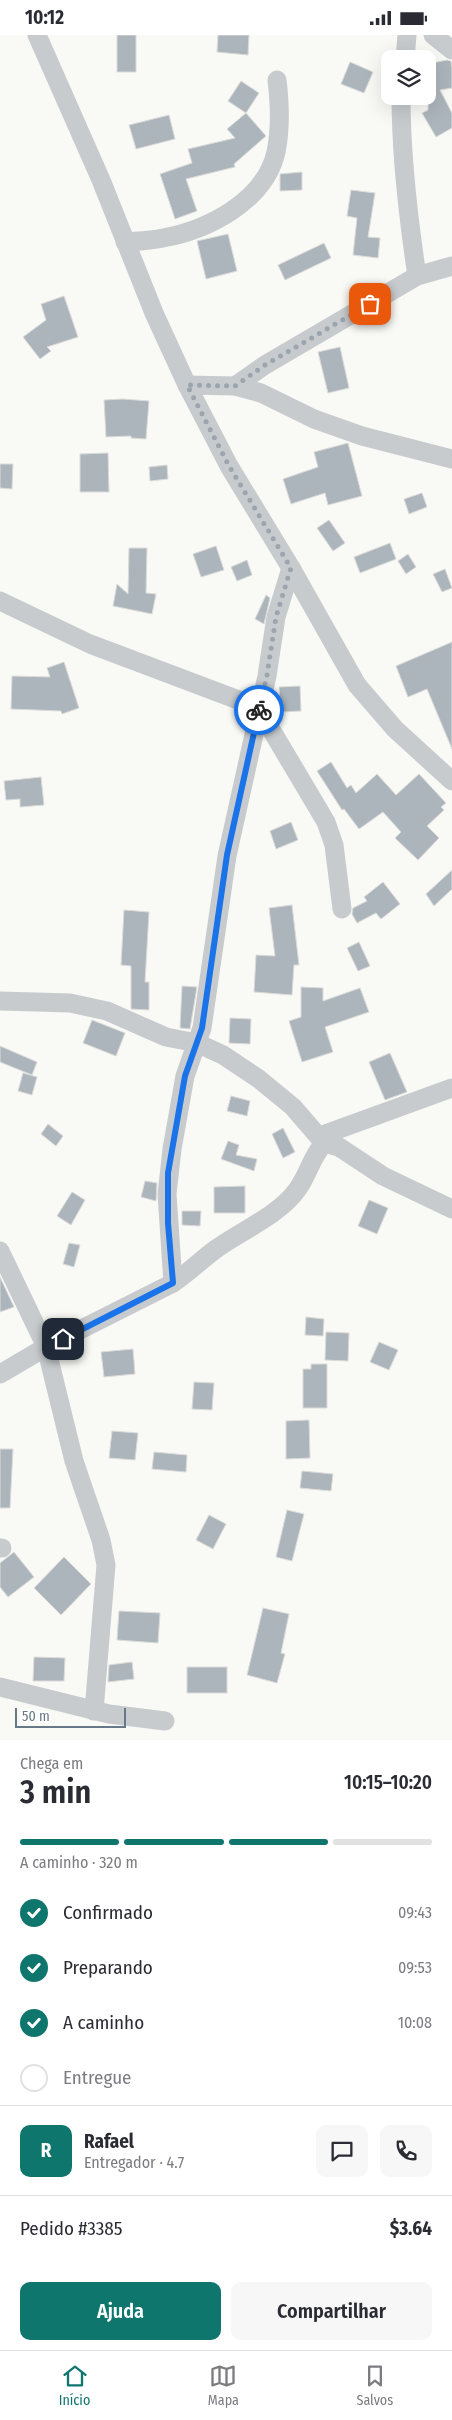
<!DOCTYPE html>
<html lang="pt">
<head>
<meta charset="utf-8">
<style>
  body { margin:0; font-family:"Fira Sans Condensed",sans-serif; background:#f7f7f7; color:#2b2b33; height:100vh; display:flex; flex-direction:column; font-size:19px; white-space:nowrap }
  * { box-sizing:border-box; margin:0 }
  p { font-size:16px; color:#7c7c81 }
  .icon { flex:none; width:28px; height:28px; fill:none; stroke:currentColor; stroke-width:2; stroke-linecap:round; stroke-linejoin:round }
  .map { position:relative; height:1705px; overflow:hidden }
  .details { display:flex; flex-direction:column; background:#fff; flex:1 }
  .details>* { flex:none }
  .tools { position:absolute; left:381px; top:15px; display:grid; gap:10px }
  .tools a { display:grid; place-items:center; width:55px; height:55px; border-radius:10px; background:#fff; box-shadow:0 5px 20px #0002; font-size:25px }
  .scale { position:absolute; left:15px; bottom:12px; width:111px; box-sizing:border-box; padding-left:5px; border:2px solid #677888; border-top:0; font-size:14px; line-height:18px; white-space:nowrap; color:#677888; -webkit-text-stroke:4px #fff; paint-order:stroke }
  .pin { position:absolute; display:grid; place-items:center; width:42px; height:42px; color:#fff; margin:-21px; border-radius:10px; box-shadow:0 2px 8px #0006 }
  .courier { position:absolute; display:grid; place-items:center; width:50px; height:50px; margin:-25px; border:4px solid #1a73e8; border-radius:50%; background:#fff; color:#222; box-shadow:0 1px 6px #0007 }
  .head em { font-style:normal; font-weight:600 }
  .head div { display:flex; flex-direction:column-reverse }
  .head { display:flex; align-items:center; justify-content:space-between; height:85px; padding:0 20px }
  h1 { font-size:32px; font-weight:600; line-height:38px }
  .bar { display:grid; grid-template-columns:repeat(4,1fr); gap:8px 5px; align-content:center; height:60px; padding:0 20px }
  .bar i { height:6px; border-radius:4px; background:#e1e1e2 }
  .bar .on { background:#0f766e }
  .bar p { grid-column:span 4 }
  .line { display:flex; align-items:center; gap:12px; padding:0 20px; border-top:1px solid #e1e1e2 }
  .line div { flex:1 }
  .round { display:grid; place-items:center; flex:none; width:52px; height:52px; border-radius:10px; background:#f7f7f7 }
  ol { padding:0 20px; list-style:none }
  li { display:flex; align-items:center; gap:15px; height:55px }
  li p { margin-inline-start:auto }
  li .icon { padding:5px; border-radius:50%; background:#0f766e; color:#fff; stroke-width:4 }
  li:last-child { color:#7c7c81 }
  li i { width:28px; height:28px; border:2px solid #e1e1e2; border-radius:50% }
  .cta { display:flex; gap:10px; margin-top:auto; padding:10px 20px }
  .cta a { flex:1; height:58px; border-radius:10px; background:#0f766e; color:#fff; font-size:20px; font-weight:600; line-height:58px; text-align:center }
  .cta a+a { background:#f7f7f7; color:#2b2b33 }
  .status { display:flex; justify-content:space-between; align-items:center; height:35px; padding:0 25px; background:#fff; direction:ltr }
  .status svg { height:14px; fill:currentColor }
  .menu { display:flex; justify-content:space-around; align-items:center; height:70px; border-top:1px solid #e1e1e2; background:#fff; font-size:14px; color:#7c7c81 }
  .menu a { display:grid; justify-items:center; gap:2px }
  .menu .on { color:#0f766e }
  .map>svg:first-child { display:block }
</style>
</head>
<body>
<div class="status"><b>10:12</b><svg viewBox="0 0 49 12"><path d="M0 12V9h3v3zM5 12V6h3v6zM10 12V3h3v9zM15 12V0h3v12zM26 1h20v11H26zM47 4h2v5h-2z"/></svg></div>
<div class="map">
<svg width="452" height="1705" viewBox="0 0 452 1705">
  <rect width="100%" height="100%" fill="#f9f9f6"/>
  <!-- building -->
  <g fill="#adb5bc" stroke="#dbdbd9">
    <rect x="117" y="0" width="19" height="37"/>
    <path d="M218 0H249L248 20 217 17Z"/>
    <path d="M447 25 451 26 452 33V53L440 55 452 78V93L436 102 422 78 428 75V29Z"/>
    <path d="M350 27 373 37 364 58 341 49Z"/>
    <path d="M241 46 259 58 246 78 228 66Z"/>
    <path d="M246 78 266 101 234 129 235 132 186 144 197 176 175 184 160 139 192 128 188 114 235 103 227 94Z"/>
    <path d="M169 80 175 104 136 114 129 90Z"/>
    <path d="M302 137V155L280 156V139Z"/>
    <path d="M351 155 375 158 368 202 380 203 378 223 353 220 357 183 347 181Z"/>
    <path d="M228 199 237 236 206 244 197 206Z"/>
    <path d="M324 208 331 223 285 245 278 230Z"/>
    <path d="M64 261 78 302 47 312 51 316 40 324 23 302 46 285 41 269Z"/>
    <path d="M340 312 349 353 328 358 318 317Z"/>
    <path d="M123 364 149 366 146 404 131 403V401L106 402 104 365Z"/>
    <path d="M348 408 362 461 328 470 325 458 291 469 283 444 318 432 314 417Z"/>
    <path d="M108 418 109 457H80V419Z"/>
    <path d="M0 429H13L12 454 0 453Z"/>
    <path d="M167 430 168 444 150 446 149 432Z"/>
    <path d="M422 458 427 472 409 479 404 464Z"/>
    <path d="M329 485 345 508 333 516 317 493Z"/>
    <path d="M390 508 396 524 360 538 354 522Z"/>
    <path d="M216 511 224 535 201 542 193 519Z"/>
    <path d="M129 513H147L146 558 156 559 152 579 113 571 117 549 128 559Z"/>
    <path d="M408 519 416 532 406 539 398 526Z"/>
    <path d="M247 525 252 540 237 546 231 532Z"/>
    <path d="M445 534 452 553 442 557 433 539Z"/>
    <path d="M266 560 270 563 264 589 255 584Z"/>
    <path d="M452 607V714L427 654 408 662 396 631Z"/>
    <path d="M64 627 79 673 62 679 61 676 11 674 12 641 50 642 47 633Z"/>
    <path d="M300 651 301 676 281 677 279 652Z"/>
    <path d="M331 727 347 753 351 750 356 758 377 739 396 760 419 739 446 768 441 772 444 775 427 791 439 803 418 825 395 803 401 797 383 777 359 794 344 774 342 775 317 736Z"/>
    <path d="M41 742 44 770 20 772V764L6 765 4 746Z"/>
    <path d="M291 787 298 805 276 814 270 796Z"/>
    <path d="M452 835V854L434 871 426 859Z"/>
    <path d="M383 847 400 869 381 884 376 878 357 888 352 879 353 873 367 866 364 862Z"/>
    <path d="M292 870 299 930H294L292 960 254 957 256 920 275 921 269 873Z"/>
    <path d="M124 875 149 877 145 947H149V975L131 974V931L121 930Z"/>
    <path d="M359 907 370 931 358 936 347 913Z"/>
    <path d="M182 951 197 952 190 994 180 993Z"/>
    <path d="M301 952 323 953V966L360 953 369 977 325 992 333 1017 302 1027 289 986 301 982Z"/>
    <path d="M230 983 251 984 250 1009 229 1008Z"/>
    <path d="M92 985 125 998 116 1021 83 1008Z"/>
    <path d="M0 1011 37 1027 32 1040 0 1027Z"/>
    <path d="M390 1018 407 1057 385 1065 369 1027Z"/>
    <path d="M23 1038 37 1042 32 1060 18 1056Z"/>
    <path d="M231 1061 250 1066 247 1081 227 1076Z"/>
    <path d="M48 1089 63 1101 56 1111 41 1099Z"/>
    <path d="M283 1093 295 1117 283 1123 272 1099Z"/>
    <path d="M228 1106 239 1110 236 1120 257 1124 254 1136 221 1124Z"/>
    <path d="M145 1146 157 1148 156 1166 141 1162Z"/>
    <path d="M245 1151V1178H214V1152Z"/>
    <path d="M72 1157 85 1165 71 1190 57 1181Z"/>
    <path d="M369 1165 388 1173 377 1199 358 1191Z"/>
    <path d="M182 1176H201L200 1191 182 1190Z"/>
    <path d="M69 1208 80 1210 74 1232 63 1229Z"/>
    <path d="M0 1242 14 1272 0 1277Z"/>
    <path d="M306 1282 324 1284 323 1301 305 1300Z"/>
    <path d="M326 1297 349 1298 348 1326 325 1325Z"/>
    <path d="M379 1307 398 1315 389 1335 370 1327Z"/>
    <path d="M133 1314 135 1339 104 1342 101 1317Z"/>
    <path d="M311 1329H327V1373H303V1334H311Z"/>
    <path d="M194 1347 214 1348 212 1375 192 1374Z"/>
    <path d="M309 1385 310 1423 286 1424V1386Z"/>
    <path d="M112 1396 138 1398 135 1425 109 1423Z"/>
    <path d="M0 1414H13L10 1473H0Z"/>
    <path d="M154 1417 187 1420 186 1437 152 1434Z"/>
    <path d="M302 1436 333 1439 331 1456 300 1453Z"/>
    <path d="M287 1475 304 1479 292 1526 276 1522Z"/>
    <path d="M209 1480 226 1489 213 1514 196 1505Z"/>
    <path d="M14 1517 34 1542 8 1562 0 1552V1528Z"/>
    <path d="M64 1522 91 1549 61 1580 34 1553Z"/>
    <path d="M263 1573 289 1579 281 1618 285 1619 277 1648 247 1640Z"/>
    <path d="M119 1576 160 1578 158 1608 117 1605Z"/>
    <path d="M34 1622 65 1623 64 1646H33Z"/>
    <path d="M132 1627 134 1644 108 1647 109 1630Z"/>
    <rect x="187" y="1632" width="40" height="26"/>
  </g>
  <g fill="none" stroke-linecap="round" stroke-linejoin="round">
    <!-- minor -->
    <g stroke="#c7cbce" stroke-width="19">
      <path d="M37 0 101 145 154 278 187 350 229 431 291 533 357 650 395 694 452 746"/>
      <path d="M433 0 452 15"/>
      <path d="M405 24 407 0"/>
      <path d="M401 61C401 122 408 181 417 241"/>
      <path d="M125 207C137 206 150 206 163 203 208 195 265 166 276 117 281 93 280 70 277 45"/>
      <path d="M187 350 235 351 261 358 314 384 362 401 452 424"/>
      <path d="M235 351 265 330 417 241 452 231"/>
      <path d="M0 566 90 609 241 666 258 678 269 691 326 787 334 810 342 874"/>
      <path d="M0 966 70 968 107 976 166 1002 197 1008 223 1020 259 1044 293 1072 324 1108 339 1112 383 1141 452 1174"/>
      <path d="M320 1101 452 1053"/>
      <path d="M0 1216 46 1312 74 1426 101 1505 106 1530 94 1676"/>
      <path d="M173 1248 167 1159 172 1114 185 1041 202 993 227 821 267 641 276 582 291 533"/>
      <path d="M0 1339 46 1312 173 1248C188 1238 201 1225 216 1214 241 1196 279 1180 297 1155 308 1140 312 1121 324 1108"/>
      <path d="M0 1513H2"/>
      <path d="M0 1652 109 1679 165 1686"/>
    </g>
  </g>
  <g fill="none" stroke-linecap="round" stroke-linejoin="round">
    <!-- done -->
    <path stroke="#9aa5ae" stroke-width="5" stroke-dasharray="0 9" d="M259 675 267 640 276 582 291 533 229 431 187 350 235 351 265 330 370 269"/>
    <!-- route -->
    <path stroke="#1a73e8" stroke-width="6" d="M63 1304 173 1248 168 1188V1138L185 1041 202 993 227 820 259 675"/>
  </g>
</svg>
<div class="tools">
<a><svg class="icon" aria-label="layers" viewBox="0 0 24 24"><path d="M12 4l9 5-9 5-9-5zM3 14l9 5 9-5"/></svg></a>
</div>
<div class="scale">50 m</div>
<div class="pin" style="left:370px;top:269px;background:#ea580c"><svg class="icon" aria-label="bag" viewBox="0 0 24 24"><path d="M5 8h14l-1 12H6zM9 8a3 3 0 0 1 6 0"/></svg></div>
<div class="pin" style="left:63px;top:1304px;background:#1f2937"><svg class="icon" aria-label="home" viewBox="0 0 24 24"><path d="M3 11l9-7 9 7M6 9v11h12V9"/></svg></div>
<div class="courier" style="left:259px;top:675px"><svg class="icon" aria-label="bike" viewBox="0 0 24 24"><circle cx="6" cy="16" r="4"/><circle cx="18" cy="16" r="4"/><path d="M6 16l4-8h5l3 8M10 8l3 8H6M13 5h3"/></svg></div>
</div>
<section class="details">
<div class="head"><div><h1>3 min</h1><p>Chega em</p></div><em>10:15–10:20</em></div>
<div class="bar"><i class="on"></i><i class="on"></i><i class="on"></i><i></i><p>A caminho · 320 m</p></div>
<ol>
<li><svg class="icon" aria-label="check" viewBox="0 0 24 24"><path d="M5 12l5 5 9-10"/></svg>Confirmado<p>09:43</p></li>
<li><svg class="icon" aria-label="check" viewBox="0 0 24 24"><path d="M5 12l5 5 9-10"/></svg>Preparando<p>09:53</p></li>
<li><svg class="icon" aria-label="check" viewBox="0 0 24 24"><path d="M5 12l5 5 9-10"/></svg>A caminho<p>10:08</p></li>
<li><i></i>Entregue</li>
</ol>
<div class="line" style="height:90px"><b class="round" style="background:#0f766e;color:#fff">R</b><div><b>Rafael</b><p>Entregador · 4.7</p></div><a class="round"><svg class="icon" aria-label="chat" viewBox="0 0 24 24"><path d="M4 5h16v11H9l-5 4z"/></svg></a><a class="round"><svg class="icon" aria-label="phone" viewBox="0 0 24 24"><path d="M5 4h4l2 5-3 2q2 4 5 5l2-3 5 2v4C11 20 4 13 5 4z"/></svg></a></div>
<div class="line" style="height:65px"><div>Pedido #3385</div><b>$3.64</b></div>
<div class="cta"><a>Ajuda</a><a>Compartilhar</a></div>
</section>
<nav class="menu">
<a class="on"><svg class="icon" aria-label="home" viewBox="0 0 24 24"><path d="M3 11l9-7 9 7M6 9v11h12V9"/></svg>Início</a>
<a><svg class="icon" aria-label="map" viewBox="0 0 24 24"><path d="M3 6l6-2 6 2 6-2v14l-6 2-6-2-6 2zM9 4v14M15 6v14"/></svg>Mapa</a>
<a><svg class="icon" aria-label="saved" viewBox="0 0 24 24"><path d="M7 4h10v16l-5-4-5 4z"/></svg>Salvos</a>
</nav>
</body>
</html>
